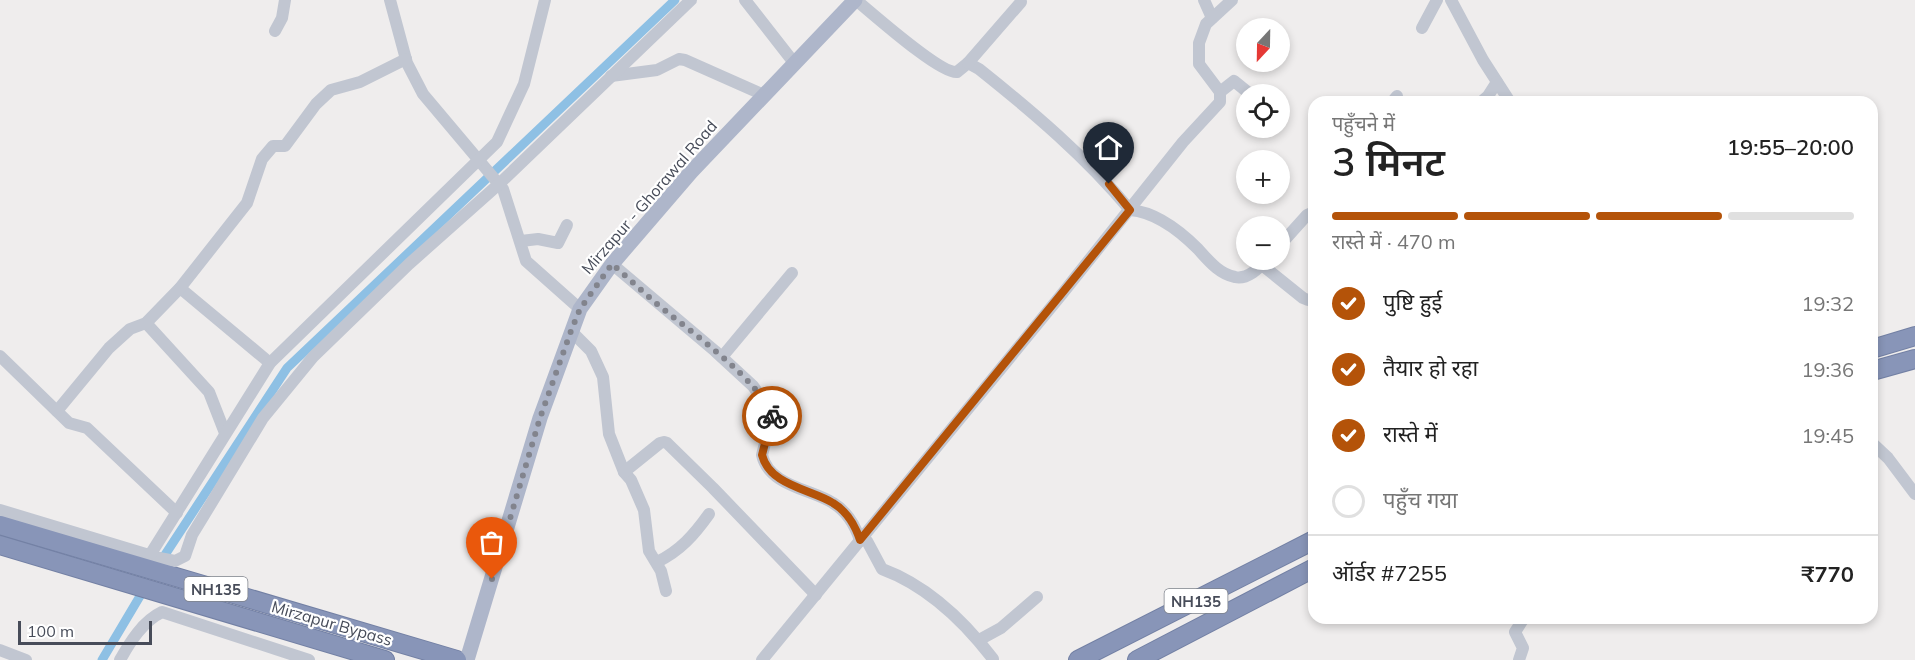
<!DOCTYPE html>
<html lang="hi">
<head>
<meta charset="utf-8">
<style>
  body { margin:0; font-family:Mulish,"Noto Sans Devanagari",sans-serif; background:#f2f2f2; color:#222; height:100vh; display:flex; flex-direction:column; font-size:22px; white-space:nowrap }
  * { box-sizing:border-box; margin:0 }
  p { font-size:20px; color:#767676 }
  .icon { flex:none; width:33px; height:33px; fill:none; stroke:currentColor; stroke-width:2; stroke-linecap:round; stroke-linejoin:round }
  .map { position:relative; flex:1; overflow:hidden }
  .panel { position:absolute; left:1308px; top:96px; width:570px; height:528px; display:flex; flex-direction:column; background:#fff; border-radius:18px; box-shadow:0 3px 9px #0003 }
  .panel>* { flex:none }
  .needle { width:39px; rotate:202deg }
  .fabs { position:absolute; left:1236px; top:18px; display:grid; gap:12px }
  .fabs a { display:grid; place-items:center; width:54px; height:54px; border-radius:50%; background:#fff; box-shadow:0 3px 9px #0003; font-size:30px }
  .scale { position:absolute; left:18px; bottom:15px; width:134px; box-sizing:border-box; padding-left:6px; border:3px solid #474c59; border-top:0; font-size:16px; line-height:21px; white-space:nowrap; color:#474c59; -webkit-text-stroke:4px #fff; paint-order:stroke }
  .pin { position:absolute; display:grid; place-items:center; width:51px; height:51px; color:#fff; margin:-62px -26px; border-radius:50% 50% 50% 0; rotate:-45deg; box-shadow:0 0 6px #0007 }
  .pin .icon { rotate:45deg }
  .courier { position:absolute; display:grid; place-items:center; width:60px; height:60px; margin:-30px; border:4px solid #b45309; border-radius:50%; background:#fff; color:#222; box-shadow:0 2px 8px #0007 }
  .overview em { font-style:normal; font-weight:600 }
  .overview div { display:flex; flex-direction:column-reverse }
  .overview { display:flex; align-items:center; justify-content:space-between; height:102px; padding:0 24px }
  h1 { font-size:39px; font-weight:600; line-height:45px }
  .bar { display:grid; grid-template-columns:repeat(4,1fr); gap:9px 6px; align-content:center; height:72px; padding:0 24px }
  .bar i { height:8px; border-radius:4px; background:#e0e0e0 }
  .bar .current { background:#b45309 }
  .bar p { grid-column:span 4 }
  .line { display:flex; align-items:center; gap:15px; padding:0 24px; border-top:2px solid #e0e0e0 }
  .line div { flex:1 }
  ol { padding:0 24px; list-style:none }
  li { display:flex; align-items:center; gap:18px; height:66px }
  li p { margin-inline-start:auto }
  li .icon { padding:6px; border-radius:50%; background:#b45309; color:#fff; stroke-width:4 }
  li:last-child { color:#767676 }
  li i { width:33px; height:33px; border:3px solid #e0e0e0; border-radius:50% }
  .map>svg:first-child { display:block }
</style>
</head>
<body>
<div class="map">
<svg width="1915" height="660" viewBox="0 0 1915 660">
  <rect width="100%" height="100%" fill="#efeded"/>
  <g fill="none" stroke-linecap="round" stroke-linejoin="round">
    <!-- canal -->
    <g stroke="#8ec0e4" stroke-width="9">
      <path d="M159 564 287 368 675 0"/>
      <path d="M102 660 146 586"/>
    </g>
    <defs>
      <g id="highway">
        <path d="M1872 349 1915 336"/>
        <path d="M1872 371 1915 359"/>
        <path d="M0 525 457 660"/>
        <path d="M0 545 385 660"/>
        <path d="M1078 660 1314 540"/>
        <path d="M1137 660 1314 568"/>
      </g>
    </defs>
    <!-- highway casing -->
    <use href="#highway" stroke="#7380a4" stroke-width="20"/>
    <!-- minor -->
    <g stroke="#c1c6d1" stroke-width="12">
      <path d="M390 0 407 63 423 94 503 189 526 261 580 309"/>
      <path d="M745 0 795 64"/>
      <path d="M856 0C872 13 940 74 957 72L968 63 979 69C1033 112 1086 157 1130 210 1156 212 1180 231 1198 249 1208 260 1219 274 1235 277 1247 280 1259 268 1267 260"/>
      <path d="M1204 0 1212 18"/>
      <path d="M1451 0 1483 60 1510 102"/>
      <path d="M1422 28 1437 0"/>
      <path d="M275 31 282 18 285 0"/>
      <path d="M968 63 1021 2"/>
      <path d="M611 76 657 70 679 59 685 60 764 95"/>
      <path d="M1220 92 1234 81 1250 94"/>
      <path d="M1392 102 1397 96"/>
      <path d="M1481 102 1488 96 1497 82"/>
      <path d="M521 241 538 239 558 243 567 225"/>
      <path d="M1280 245 1307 215 1314 212"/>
      <path d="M612 264 715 351 753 386 769 409 772 416 762 455C769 486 811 489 833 503 848 512 855 525 860 540L867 541 882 569C928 586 964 621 993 659"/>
      <path d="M1262 265 1303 298 1308 300 1314 298"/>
      <path d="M180 288 270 363"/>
      <path d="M146 323 209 392 225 433"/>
      <path d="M571 331 591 351 603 377 609 434 624 472 631 480 644 510 649 551 661 571 666 591"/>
      <path d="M0 356 69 423 87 428 177 513"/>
      <path d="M722 357 792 273"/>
      <path d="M57 411 109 348 130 329 146 323 180 288 247 203 262 159 273 146H285L316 104 331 90 360 82 406 59"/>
      <path d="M1872 443 1888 458 1915 494"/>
      <path d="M624 472 660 443 664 442 667 443 713 488 816 595"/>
      <path d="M0 510 159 558 175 561 185 556 192 535 263 418 313 357 409 264 499 184 691 0"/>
      <path d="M150 555 270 363 497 142 524 84 545 0"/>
      <path d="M657 562C680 551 694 535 709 514"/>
      <path d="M979 640 1001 628 1037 597"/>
      <path d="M0 650 26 660"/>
      <path d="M120 660C130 642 143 621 162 612L309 660"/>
      <path d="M762 660 1062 294 1183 142 1220 102V92L1199 64V43L1206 24 1232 0"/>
      <path d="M1519 660 1523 648 1515 632 1524 618"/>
    </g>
    <!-- major -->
    <path stroke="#aeb6ca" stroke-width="15" d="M467 660 540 418 580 309 612 264 691 172 855 0"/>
    <!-- highway -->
    <use href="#highway" stroke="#8895b8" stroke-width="18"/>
  </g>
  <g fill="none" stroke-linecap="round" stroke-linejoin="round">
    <!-- done -->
    <path stroke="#82848d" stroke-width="6" stroke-dasharray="0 10.8" d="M492 579 540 418 571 331 580 309 612 264C627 277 642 291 657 304 688 330 760 380 772 416"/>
    <!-- route -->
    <path stroke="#b45309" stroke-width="8" d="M772 416 762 455C770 486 811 489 833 503 848 512 855 525 860 540L1130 210 1109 184"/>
  </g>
  <g text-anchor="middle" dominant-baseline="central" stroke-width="4.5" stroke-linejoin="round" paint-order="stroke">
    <!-- shield labels -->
    <g fill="#fff" stroke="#7e828b" stroke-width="1.5">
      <rect x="184.5" y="577" width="63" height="24" rx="4.5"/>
      <rect x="1164.5" y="589" width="63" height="24" rx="4.5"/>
    </g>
    <g font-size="15" font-weight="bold" fill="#474c59">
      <text x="216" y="589">NH135</text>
      <text x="1196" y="601">NH135</text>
    </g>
    <!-- street labels -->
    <g font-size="16" fill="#474c59" stroke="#fff">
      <text transform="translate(649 197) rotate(-49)">Mirzapur - Ghorawal Road</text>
      <text transform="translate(332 623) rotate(16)">Mirzapur Bypass</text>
    </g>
  </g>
</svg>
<div class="fabs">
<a><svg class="needle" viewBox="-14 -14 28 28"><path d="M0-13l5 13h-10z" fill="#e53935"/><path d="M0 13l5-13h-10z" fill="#767676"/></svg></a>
<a><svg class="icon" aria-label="locate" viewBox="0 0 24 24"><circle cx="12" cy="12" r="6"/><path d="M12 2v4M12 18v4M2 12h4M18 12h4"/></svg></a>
<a>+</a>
<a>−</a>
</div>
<div class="scale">100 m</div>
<div class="pin" style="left:492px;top:579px;background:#ea580c"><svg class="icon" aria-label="bag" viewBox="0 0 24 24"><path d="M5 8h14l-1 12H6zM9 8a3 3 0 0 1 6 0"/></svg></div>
<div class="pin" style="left:1109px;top:184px;background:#1f2937"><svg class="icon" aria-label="home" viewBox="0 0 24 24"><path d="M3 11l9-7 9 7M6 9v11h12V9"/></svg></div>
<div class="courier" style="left:772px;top:416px"><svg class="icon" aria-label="bike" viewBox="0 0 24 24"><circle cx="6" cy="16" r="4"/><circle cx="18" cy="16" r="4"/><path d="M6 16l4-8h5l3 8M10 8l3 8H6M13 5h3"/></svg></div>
<section class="panel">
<div class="overview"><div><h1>3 मिनट</h1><p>पहुँचने में</p></div><em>19:55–20:00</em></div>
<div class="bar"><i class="current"></i><i class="current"></i><i class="current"></i><i></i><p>रास्ते में · 470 m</p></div>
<ol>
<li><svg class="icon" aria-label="check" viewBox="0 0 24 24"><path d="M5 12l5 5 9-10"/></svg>पुष्टि हुई<p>19:32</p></li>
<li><svg class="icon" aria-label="check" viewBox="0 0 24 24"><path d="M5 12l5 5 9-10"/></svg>तैयार हो रहा<p>19:36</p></li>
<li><svg class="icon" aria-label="check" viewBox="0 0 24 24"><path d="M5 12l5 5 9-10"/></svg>रास्ते में<p>19:45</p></li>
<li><i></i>पहुँच गया</li>
</ol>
<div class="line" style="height:78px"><div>ऑर्डर #7255</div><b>₹770</b></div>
</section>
</div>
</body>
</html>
